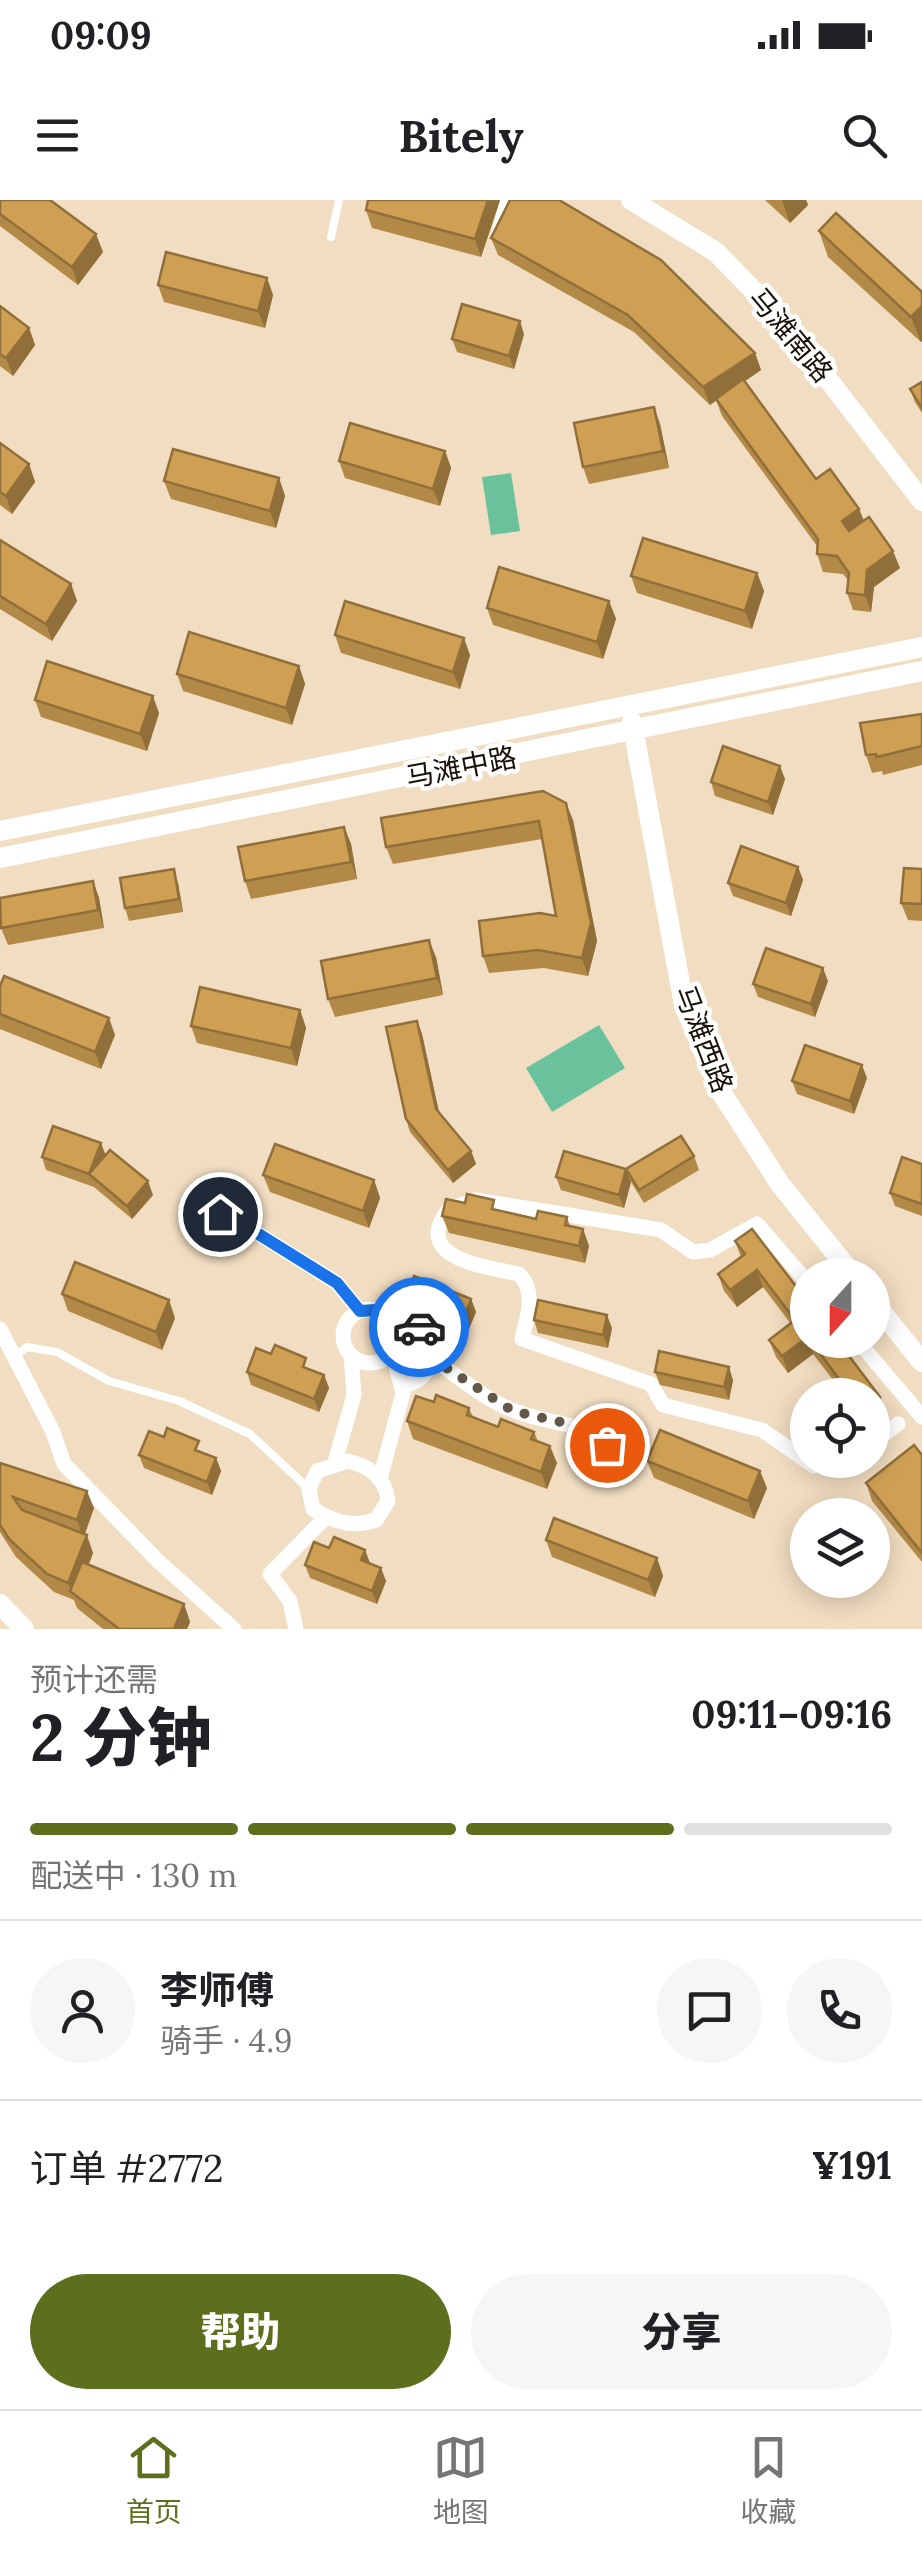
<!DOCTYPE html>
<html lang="zh">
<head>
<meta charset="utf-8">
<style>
  body { margin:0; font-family:Lora,"Noto Sans SC",serif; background:#f6f6f6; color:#202124; height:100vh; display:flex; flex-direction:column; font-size:38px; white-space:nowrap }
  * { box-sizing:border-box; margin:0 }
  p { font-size:32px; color:#757577 }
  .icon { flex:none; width:55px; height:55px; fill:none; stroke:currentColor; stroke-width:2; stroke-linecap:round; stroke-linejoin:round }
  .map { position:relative; height:1429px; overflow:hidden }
  .sheet { display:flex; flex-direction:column; background:#fff; flex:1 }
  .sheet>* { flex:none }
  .needle { width:65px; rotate:201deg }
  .tools { position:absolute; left:790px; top:1058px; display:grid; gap:20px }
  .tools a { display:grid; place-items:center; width:100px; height:100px; border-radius:50%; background:#fff; box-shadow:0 5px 25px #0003; font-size:50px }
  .pin { position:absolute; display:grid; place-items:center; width:85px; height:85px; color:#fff; margin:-42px; border:5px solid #fff; border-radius:50%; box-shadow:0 2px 10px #0007 }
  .courier { position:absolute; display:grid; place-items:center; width:100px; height:100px; margin:-50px; border:8px solid #1a73e8; border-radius:50%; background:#fff; color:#222; box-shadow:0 2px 12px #0007 }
  .overview em { font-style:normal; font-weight:800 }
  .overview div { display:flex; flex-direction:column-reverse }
  .overview { display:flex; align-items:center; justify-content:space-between; height:170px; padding:0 30px }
  h1 { font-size:65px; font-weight:800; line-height:75px }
  .bar { display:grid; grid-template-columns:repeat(4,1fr); gap:15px 10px; align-content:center; height:120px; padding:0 30px }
  .bar i { height:12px; border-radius:8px; background:#e0e0e0 }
  .bar .on { background:#5c6f1d }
  .bar p { grid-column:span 4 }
  .line { display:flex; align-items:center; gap:25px; padding:0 30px; border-top:2px solid #e0e0e0 }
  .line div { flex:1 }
  .round { display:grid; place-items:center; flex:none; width:105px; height:105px; border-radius:52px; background:#f6f6f6 }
  .primary-button { display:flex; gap:20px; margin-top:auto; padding:20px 30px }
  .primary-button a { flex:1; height:115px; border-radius:60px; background:#5c6f1d; color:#fff; font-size:40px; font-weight:800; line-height:115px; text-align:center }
  .primary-button a+a { background:#f6f6f6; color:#202124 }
  .status { display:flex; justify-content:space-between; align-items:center; height:70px; padding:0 50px; background:#fff; direction:ltr }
  .status svg { height:28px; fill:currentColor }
  header { display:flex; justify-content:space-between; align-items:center; height:130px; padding:0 30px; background:#fff; font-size:45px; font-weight:800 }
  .menu { display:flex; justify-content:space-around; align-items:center; height:140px; border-top:2px solid #e0e0e0; background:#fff; font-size:28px; color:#757577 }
  .menu a { display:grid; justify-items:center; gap:5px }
  .menu .on { color:#5c6f1d }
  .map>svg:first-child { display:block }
</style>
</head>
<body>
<div class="status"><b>09:09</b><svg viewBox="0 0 49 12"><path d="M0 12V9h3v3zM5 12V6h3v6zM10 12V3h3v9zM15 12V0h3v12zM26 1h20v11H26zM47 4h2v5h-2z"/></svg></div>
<header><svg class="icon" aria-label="menu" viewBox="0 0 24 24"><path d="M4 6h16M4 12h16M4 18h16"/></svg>Bitely<svg class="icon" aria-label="search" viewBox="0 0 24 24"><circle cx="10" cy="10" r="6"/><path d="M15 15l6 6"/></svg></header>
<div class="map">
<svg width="922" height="1429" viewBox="0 0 922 1429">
  <rect width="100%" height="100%" fill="#f1ddc1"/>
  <!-- green -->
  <g fill="#69c29c">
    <path d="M511 273 520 331 491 335 482 277Z"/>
    <path d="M599 825 625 868 552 912 526 868Z"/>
  </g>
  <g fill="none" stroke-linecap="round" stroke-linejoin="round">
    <!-- lane -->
    <g stroke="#fff" stroke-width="8">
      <path d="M495 34 504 0"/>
      <path d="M331 37 339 0"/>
      <path d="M13 1158 27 1147 57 1152 109 1181 179 1201 250 1234 309 1289"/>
    </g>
    <!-- street -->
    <g stroke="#fff" stroke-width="15">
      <circle cx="236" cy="1022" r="18"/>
      <path d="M252 1030 337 1083 360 1111"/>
      <path d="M808 1083 757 1024 710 1050 693 1052 661 1030 476 1000 449 1009C409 1059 488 1067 519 1074 537 1093 527 1116 522 1139L651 1184 663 1205 762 1230 814 1266 844 1260"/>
      <circle cx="370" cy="1136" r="27"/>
      <path d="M393 1123C440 1118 448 1178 402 1186"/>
      <path d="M0 1129 53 1232 64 1264 158 1361 234 1429"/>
      <path d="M857 1140 922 1217"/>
      <path d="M434 1160C459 1177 487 1201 515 1211 564 1230 602 1217 623 1277"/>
      <path d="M872 1243 898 1224"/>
      <path d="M348 1261C369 1266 386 1278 388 1301L376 1320C351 1328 334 1322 313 1309L309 1289 317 1271Z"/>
      <path d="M335 1262 354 1195 351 1155"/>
      <path d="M380 1279 403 1193 392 1152"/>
      <path d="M296 1429 290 1401 270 1374 326 1317"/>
    </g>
    <!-- secondary -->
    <g stroke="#fff" stroke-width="20">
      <path d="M631 0 716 52 783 121 922 301"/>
      <path d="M632 522 684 805 721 892 780 984 853 1075"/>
      <path d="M0 631 922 447"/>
      <path d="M0 658 922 471"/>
      <path d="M872 1100 922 1162"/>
      <path d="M0 1404 24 1429"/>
    </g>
  </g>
  <!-- wall -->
  <g fill="#b28947">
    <path d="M0 0 103 52 78 85 0 26Z"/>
    <path d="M500 0 481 57 372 28 366 10Z"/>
    <path d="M765 0H806L808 5 790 23Z"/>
    <path d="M819 31 922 92V141L921 142 828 57Z"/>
    <path d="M491 38 755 153 761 170 745 181 816 279 859 309 864 321 900 368 874 387 871 412 853 410 847 393 848 380 843 374 823 372 817 354V346L722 216 716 200 710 205 634 132 498 55Z"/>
    <path d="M267 78 273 95 265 128 164 102 158 85Z"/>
    <path d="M0 106 29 128 35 145 13 176 0 166Z"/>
    <path d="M524 134 514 169 457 152 452 139Z"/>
    <path d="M922 182V213L915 202 910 189Z"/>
    <path d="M660 224 669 268 589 284 583 267Z"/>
    <path d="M0 243 29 264 35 282 12 314 0 305Z"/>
    <path d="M445 251 451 268 440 306 345 278 339 261Z"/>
    <path d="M279 278 285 296 276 328 171 299 164 281Z"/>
    <path d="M0 340 71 384 77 401 52 441 0 409Z"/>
    <path d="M757 373 764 391 752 429 637 393 631 376Z"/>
    <path d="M609 401 616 419 603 459 493 425 487 408Z"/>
    <path d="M335 435 470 455 460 489 341 453Z"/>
    <path d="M299 466 305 484 292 525 183 491 177 474Z"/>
    <path d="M35 500 159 513 147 551 41 517Z"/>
    <path d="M922 514V565L883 575 882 571 872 573 866 555Z"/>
    <path d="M785 579 773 615 715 596 711 582Z"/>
    <path d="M381 618 573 620 597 741 588 776 544 768 489 773 483 756 556 716 542 639 393 664 386 647Z"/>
    <path d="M344 627 351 644 357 679 251 699 245 681Z"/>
    <path d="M798 667 803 680 791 716 733 696 728 683Z"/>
    <path d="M922 669V721L908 720 901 703Z"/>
    <path d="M93 681 99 698 104 728 8 745 1 728Z"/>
    <path d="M178 683 183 712 129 721 125 708Z"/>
    <path d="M436 757 443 795 335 817 328 799Z"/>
    <path d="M828 781 815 817 758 797 753 784Z"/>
    <path d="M0 786 115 835 101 869 0 829Z"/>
    <path d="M300 810 306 828 297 866 197 843 191 826Z"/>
    <path d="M417 821 422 834 439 912 471 951 476 964 453 983 410 932 406 919Z"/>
    <path d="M867 878 854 914 797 894 792 881Z"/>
    <path d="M105 955 153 995 132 1019 94 987 46 970 42 957Z"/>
    <path d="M694 956 699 970 644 1003 631 982 626 969Z"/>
    <path d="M922 964V1016L895 1006 890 993Z"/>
    <path d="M263 975 374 980 380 998 369 1028 270 992Z"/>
    <path d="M556 977 631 982 624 1008 561 990Z"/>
    <path d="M498 1010 536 1019 567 1017 570 1026 583 1029 589 1046 585 1063 449 1033 442 1016Z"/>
    <path d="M752 1029 808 1140H837L880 1197 887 1215 872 1225V1195L844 1194 813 1154 788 1173 776 1157 769 1140 791 1124 763 1087 737 1107 724 1091 718 1074 741 1057 735 1041Z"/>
    <path d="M62 1094 175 1118 162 1150 68 1111Z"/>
    <path d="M406 1095 471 1099 476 1112 468 1131 411 1108Z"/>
    <path d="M534 1120 612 1128 608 1148 538 1133Z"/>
    <path d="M311 1170 324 1175 329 1188 319 1212 251 1185 247 1172Z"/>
    <path d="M655 1172 733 1180 729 1200 660 1185Z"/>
    <path d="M434 1202 469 1208 473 1217 498 1227 534 1232 538 1241 557 1263 547 1289 413 1239 407 1221Z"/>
    <path d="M164 1237 216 1258 221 1271 212 1295 144 1268 139 1255Z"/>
    <path d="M922 1255V1362L872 1301 866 1283Z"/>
    <path d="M647 1261 767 1288 754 1319 654 1278Z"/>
    <path d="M0 1263 94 1308 85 1334 93 1353 89 1364 184 1404 190 1422 187 1429H103L77 1408 74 1400 54 1392 16 1357 0 1332Z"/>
    <path d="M546 1340 657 1358 663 1376 655 1397 552 1357Z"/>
    <path d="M329 1348 365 1350 370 1364 386 1381 377 1404 310 1378 305 1365Z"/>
  </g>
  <!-- shaded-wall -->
  <g fill="#916f3a">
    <path d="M488 0H500L481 57 475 39Z"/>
    <path d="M782 0H806L808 5 790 23Z"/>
    <path d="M96 34 103 52 78 85 72 67Z"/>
    <path d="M267 78 273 95 265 128 258 111Z"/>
    <path d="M922 106V141L921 142 911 117Z"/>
    <path d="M520 121 524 134 514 169 509 156Z"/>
    <path d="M29 128 35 145 13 176 6 158Z"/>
    <path d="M755 153 761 170 710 205 703 187Z"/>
    <path d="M654 207 660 224 669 268 663 251Z"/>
    <path d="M445 251 451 268 440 306 433 289Z"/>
    <path d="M29 264 35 282 12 314 6 296Z"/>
    <path d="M279 278 285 296 276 328 270 311Z"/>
    <path d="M859 309 866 326 848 339 842 321Z"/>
    <path d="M893 351 900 368 874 387 871 412 865 395 867 370Z"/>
    <path d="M757 373 764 391 752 429 745 411Z"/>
    <path d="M71 384 77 401 52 441 46 424Z"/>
    <path d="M609 401 616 419 603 459 597 442Z"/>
    <path d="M464 438 470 455 460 489 453 472Z"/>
    <path d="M299 466 305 484 292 525 286 508Z"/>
    <path d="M153 496 159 513 147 551 140 534Z"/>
    <path d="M780 566 785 579 773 615 768 602Z"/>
    <path d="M566 603 573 620 597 741 588 776 582 758Z"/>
    <path d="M344 627 351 644 357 679 351 662Z"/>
    <path d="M798 667 803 680 791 716 786 703Z"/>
    <path d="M174 669 178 683 183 712 179 699Z"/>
    <path d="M93 681 99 698 104 728 98 710Z"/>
    <path d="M429 740 436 757 443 795 437 778Z"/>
    <path d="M823 768 828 781 815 817 811 804Z"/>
    <path d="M300 810 306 828 297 866 291 848Z"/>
    <path d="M109 818 115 835 101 869 95 852Z"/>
    <path d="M417 821 422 834 441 922 436 909Z"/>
    <path d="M862 865 867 878 854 914 850 901Z"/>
    <path d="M101 943 106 956 89 974Z"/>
    <path d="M471 951 476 964 453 983 448 970Z"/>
    <path d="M626 969 631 982 624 1008 619 995Z"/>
    <path d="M374 980 380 998 369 1028 363 1011Z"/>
    <path d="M148 981 153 995 132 1019 127 1006Z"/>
    <path d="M583 1029 589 1046 585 1063 579 1046Z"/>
    <path d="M757 1070 763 1087 737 1107 730 1090Z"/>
    <path d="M471 1099 476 1112 468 1131 464 1118Z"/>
    <path d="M169 1100 175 1118 162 1150 156 1132Z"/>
    <path d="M607 1115 612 1128 608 1148 603 1135Z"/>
    <path d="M807 1136 813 1154 788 1173 782 1156Z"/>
    <path d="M729 1167 733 1180 729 1200 724 1187Z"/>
    <path d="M324 1175 329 1188 319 1212 314 1199Z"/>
    <path d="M880 1197 887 1215 872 1225V1203Z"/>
    <path d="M550 1246 557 1263 547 1289 541 1272Z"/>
    <path d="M216 1258 221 1271 212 1295 207 1282Z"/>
    <path d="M760 1271 767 1288 754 1319 748 1301Z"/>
    <path d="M87 1291 94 1308 83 1338 77 1320Z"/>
    <path d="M87 1335 93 1353 76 1396 72 1392 68 1383Z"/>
    <path d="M365 1350 370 1363 366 1374 361 1360Z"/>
    <path d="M657 1358 663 1376 655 1397 648 1380Z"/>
    <path d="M381 1368 386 1381 377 1404 372 1391Z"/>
    <path d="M184 1404 190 1422 187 1429H174Z"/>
  </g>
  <!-- building -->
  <g fill="#cf9f53" stroke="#916f3a" stroke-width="2.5">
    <path d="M0 0H50L96 34 72 67 0 14Z"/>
    <path d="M368 0H488L475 39 366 10Z"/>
    <path d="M510 0H559L661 60 755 153 703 187 628 115 491 38Z"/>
    <path d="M836 13 922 92V106L911 117 819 31Z"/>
    <path d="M166 52 267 78 258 111 158 85Z"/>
    <path d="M462 104 520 121 509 156 452 139Z"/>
    <path d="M0 106 29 128 6 158 0 154Z"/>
    <path d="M743 179 816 279 830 269 859 309 842 321 849 331 869 317 893 351 867 370 865 395 847 393 849 373 837 356 817 354 818 339 716 199Z"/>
    <path d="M922 182V208L910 189Z"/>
    <path d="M654 207 663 251 583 267 574 223Z"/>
    <path d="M350 223 445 251 433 289 339 261Z"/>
    <path d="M0 243 29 264 6 296 0 292Z"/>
    <path d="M173 249 279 278 270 311 164 281Z"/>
    <path d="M643 338 757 373 745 411 631 376Z"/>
    <path d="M0 340 71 384 46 424 0 396Z"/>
    <path d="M499 367 609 401 597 442 487 408Z"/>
    <path d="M345 401 464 438 453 472 335 435Z"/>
    <path d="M189 432 299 466 286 508 177 474Z"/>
    <path d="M47 461 153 496 140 534 35 500Z"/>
    <path d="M922 514V546L877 557 876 554 866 555 860 523Z"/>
    <path d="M723 546 780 566 768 602 711 582Z"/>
    <path d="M543 591 566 603 591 723 582 758 538 750 483 756 479 721 540 713 556 716 539 621 386 647 381 618Z"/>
    <path d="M344 627 351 662 245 681 238 647Z"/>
    <path d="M741 646 798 667 786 703 728 683Z"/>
    <path d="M904 668 922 669V704L901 703Z"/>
    <path d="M174 669 179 699 125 708 120 678Z"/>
    <path d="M93 681 98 710 1 728 0 698Z"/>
    <path d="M429 740 437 778 328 799 321 761Z"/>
    <path d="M766 748 823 768 811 804 753 784Z"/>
    <path d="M4 776 109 818 95 852 0 814V786Z"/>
    <path d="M200 787 300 810 291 848 191 826Z"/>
    <path d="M417 821 436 909 471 951 448 970 406 919 386 827Z"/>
    <path d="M805 845 862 865 850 901 792 881Z"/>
    <path d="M53 926 101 943 89 974 42 957Z"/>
    <path d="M681 936 694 956 639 990 626 969Z"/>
    <path d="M275 944 374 980 363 1011 263 975Z"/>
    <path d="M110 950 148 981 127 1006 89 974Z"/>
    <path d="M564 951 626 969 619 995 556 977Z"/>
    <path d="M902 957 922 964V1004L890 993Z"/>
    <path d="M467 994 494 1000 492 1009 536 1019 538 1011 567 1017 565 1025 583 1029 579 1046 442 1016 446 999 465 1003Z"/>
    <path d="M752 1029 808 1102V1137L782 1156 769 1140 795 1120 757 1070 730 1090 718 1074 745 1054 735 1041Z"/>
    <path d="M75 1062 169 1100 156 1132 62 1094Z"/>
    <path d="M414 1076 471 1099 464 1118 406 1095Z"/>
    <path d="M538 1100 607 1115 603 1135 534 1120Z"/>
    <path d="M810 1140H837L880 1197 872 1203V1195H843L848 1191Z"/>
    <path d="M275 1145 306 1158 303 1167 324 1175 314 1199 247 1172 256 1148 271 1154Z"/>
    <path d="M659 1151 729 1167 724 1187 655 1172Z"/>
    <path d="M436 1195 469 1208 467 1215 498 1227 501 1219 534 1232 531 1239 550 1246 541 1272 407 1221 416 1196 434 1202Z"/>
    <path d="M167 1228 199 1241 195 1250 216 1258 207 1282 139 1255 149 1231 164 1237Z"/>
    <path d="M660 1230 760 1271 748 1301 647 1261Z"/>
    <path d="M914 1245 922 1255V1353L866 1283Z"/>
    <path d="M0 1263 87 1291 77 1320 13 1297 22 1310 87 1335 68 1383 47 1374 10 1340 0 1325Z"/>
    <path d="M554 1318 657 1358 648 1380 546 1340Z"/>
    <path d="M334 1337 365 1350 361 1360 381 1368 372 1391 305 1365 314 1342 329 1348Z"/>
    <path d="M82 1362 184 1404 174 1429H119L70 1391Z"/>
  </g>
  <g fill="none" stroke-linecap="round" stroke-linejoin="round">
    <!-- done -->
    <path stroke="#635848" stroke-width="10" stroke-dasharray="0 18" d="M419 1127 431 1139 434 1160 513 1211 578 1226 607 1245"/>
    <!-- route -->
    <path stroke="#1a73e8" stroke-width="12" d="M220 1014 233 1004 244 1006 252 1014V1030L337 1083 360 1111 376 1110 394 1123 419 1127"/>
  </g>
  <g text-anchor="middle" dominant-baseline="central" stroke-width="9" stroke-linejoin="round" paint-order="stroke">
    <!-- street labels -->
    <g font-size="28" fill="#171107" stroke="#fff">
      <text transform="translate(791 135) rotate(50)">马滩南路</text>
      <text transform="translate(461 567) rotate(-11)">马滩中路</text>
      <text transform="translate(704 839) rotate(69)">马滩西路</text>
    </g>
  </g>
</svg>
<div class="tools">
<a><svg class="needle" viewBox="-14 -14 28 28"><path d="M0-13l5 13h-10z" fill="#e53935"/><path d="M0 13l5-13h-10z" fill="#757577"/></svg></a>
<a><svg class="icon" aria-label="locate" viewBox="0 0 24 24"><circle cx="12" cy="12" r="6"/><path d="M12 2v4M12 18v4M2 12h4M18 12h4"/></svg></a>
<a><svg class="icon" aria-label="layers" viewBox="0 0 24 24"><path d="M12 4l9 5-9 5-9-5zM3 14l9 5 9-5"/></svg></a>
</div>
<div class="pin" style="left:607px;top:1245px;background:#ea580c"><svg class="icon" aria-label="bag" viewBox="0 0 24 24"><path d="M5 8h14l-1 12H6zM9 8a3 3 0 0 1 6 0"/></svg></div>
<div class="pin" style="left:220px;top:1014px;background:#1f2937"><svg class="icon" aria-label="home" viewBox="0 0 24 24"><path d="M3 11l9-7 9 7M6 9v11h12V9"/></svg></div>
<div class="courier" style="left:419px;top:1127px"><svg class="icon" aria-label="car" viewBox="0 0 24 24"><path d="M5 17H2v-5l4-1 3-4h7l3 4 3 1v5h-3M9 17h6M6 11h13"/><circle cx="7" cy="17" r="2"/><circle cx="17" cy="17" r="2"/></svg></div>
</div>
<section class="sheet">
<div class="overview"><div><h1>2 分钟</h1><p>预计还需</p></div><em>09:11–09:16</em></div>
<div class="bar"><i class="on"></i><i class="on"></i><i class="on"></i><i></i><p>配送中 · 130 m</p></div>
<div class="line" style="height:180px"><a class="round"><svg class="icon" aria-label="person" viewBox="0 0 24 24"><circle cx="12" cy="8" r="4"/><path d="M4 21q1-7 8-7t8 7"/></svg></a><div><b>李师傅</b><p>骑手 · 4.9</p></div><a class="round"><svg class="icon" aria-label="chat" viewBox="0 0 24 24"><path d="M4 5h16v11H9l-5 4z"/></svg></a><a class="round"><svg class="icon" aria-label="phone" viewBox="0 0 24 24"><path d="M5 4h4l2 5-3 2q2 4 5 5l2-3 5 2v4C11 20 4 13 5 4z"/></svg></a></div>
<div class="line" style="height:130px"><div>订单 #2772</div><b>¥191</b></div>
<div class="primary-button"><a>帮助</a><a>分享</a></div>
</section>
<nav class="menu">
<a class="on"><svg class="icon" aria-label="home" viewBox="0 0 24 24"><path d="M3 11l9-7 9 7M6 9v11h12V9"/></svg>首页</a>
<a><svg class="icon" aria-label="map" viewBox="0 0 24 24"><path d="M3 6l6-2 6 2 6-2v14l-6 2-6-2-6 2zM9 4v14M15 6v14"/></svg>地图</a>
<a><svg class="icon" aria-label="saved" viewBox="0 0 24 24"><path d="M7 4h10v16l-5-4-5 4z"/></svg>收藏</a>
</nav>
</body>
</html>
